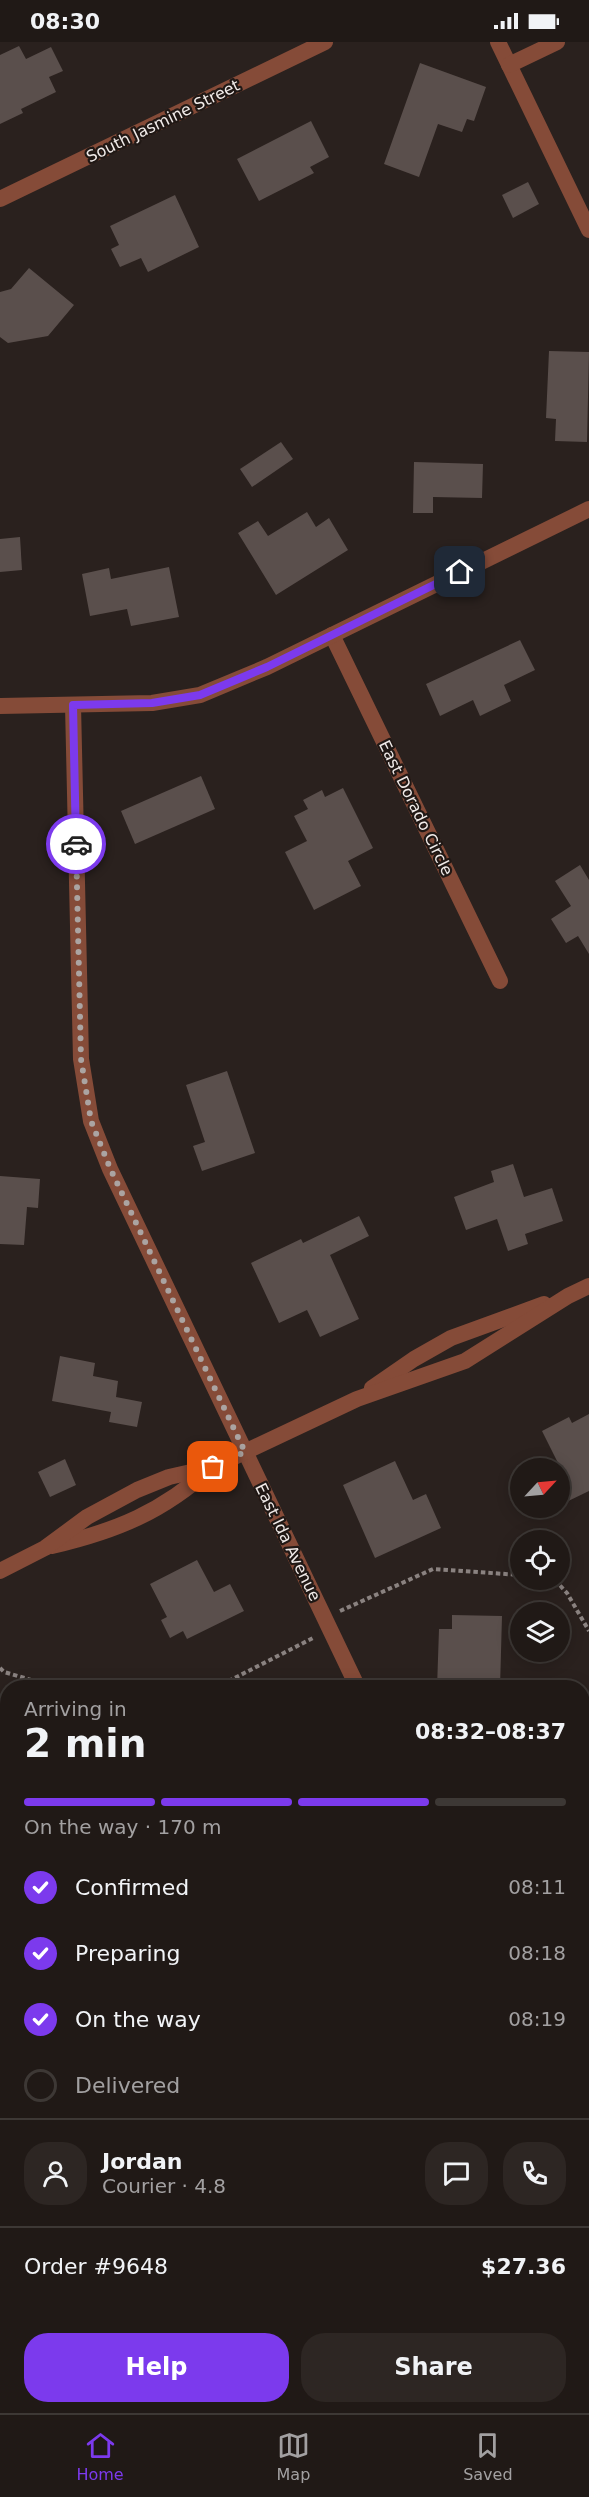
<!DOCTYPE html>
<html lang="en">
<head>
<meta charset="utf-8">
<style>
  body { margin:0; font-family:"DejaVu Sans",sans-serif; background:#2d2623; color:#f1f3f6; height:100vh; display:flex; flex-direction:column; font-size:22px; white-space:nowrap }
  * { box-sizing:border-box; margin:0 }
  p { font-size:20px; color:#a2a0a1 }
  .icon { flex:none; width:33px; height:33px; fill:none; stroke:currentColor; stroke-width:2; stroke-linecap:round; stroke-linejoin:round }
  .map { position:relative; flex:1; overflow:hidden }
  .details { position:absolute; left:0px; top:1638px; width:590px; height:734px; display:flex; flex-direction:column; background:#201916; border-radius:24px 24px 0 0; box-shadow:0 3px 15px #0003,0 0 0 2px #3d3835 }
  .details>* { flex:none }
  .needle { width:39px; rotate:64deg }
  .buttons { position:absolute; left:510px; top:1416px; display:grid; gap:12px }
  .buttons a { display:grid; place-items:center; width:60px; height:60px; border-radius:50%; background:#201916; box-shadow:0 3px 15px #0003,0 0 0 2px #3d3835; font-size:30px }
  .pin { position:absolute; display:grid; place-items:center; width:51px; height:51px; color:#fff; margin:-26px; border-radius:12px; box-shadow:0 3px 9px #0006 }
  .courier { position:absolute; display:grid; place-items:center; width:60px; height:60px; margin:-30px; border:4px solid #7c3aed; border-radius:50%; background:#fff; color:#222; box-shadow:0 2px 8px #0007 }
  .summary em { font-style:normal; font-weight:700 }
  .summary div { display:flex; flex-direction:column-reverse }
  .summary { display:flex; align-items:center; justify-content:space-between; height:102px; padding:0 24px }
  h1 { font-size:39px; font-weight:700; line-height:45px }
  .bar { display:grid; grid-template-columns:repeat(4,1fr); gap:9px 6px; align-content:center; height:72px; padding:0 24px }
  .bar i { height:8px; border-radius:4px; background:#3d3835 }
  .bar .on { background:#7c3aed }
  .bar p { grid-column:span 4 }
  .line { display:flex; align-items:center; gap:15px; padding:0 24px; border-top:2px solid #3d3835 }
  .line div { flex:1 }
  .round { display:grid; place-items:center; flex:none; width:63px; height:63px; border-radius:24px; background:#2d2623 }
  ol { padding:0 24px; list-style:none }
  li { display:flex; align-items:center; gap:18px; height:66px }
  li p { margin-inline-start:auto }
  li .icon { padding:6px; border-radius:50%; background:#7c3aed; color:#fff; stroke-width:4 }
  li:last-child { color:#a2a0a1 }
  li i { width:33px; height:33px; border:3px solid #3d3835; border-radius:50% }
  .button { display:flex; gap:12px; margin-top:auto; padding:12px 24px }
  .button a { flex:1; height:69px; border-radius:24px; background:#7c3aed; color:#fff; font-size:24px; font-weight:700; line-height:69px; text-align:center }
  .button a+a { background:#2d2623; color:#f1f3f6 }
  .status { display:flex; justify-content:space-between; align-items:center; height:42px; padding:0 30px; background:#201916; direction:ltr }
  .status svg { height:16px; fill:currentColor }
  .menu { display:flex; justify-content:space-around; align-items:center; height:84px; border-top:2px solid #3d3835; background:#201916; font-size:16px; color:#a2a0a1 }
  .menu a { display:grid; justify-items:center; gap:3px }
  .menu .on { color:#7c3aed }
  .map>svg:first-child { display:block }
</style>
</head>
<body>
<div class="status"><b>08:30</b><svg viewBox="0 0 49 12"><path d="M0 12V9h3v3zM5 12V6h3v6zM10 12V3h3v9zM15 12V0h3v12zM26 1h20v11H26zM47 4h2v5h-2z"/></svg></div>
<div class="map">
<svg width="589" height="2371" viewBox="0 0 589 2371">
  <rect width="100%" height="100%" fill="#2a211e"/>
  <!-- building -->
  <g fill="#5a4f4c">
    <path d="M19 4 26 17 51 5 63 29 49 35 56 50 21 67 23 71 0 82V13Z"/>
    <path d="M420 21 486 45 474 79 467 77 462 90 438 82 419 135 384 122Z"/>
    <path d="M311 79 329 115 310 125 314 131 259 159 237 117Z"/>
    <path d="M528 140 539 162 513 176 502 153Z"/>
    <path d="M175 153 199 205 148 230 141 216 120 225 111 207 119 203 110 184Z"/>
    <path d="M29 226 74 263 48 294 8 301 0 295V250L11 247Z"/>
    <path d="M549 309 589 310 587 400 555 399 556 377 546 376Z"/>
    <path d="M281 400 293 417 252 445 240 427Z"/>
    <path d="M414 420 483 422 482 456 433 455V471H413Z"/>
    <path d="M307 470 316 485 329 476 348 508 276 553 238 491 258 479 268 494Z"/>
    <path d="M20 495 22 528 0 530V497Z"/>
    <path d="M169 525 179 575 131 584 127 567 90 574 82 532 109 526 111 537Z"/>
    <path d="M520 598 535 628 504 643 511 659 480 674 473 658 440 674 426 642Z"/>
    <path d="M201 734 215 767 135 802 121 769Z"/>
    <path d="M343 746 373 806 348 819 361 844 314 868 285 810 307 799 294 774 308 767 303 758 322 748 325 755Z"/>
    <path d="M580 823 589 838V912L578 894 566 901 551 877 571 864 555 839Z"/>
    <path d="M227 1029 255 1111 202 1129 193 1104 205 1100 186 1043Z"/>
    <path d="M513 1122 524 1155 552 1146 563 1179 525 1192 528 1202 508 1209 497 1177 466 1188 454 1155 494 1140 491 1129Z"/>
    <path d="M0 1134 40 1137 38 1166 27 1165 24 1203 0 1202Z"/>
    <path d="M359 1174 369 1194 330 1213 359 1277 320 1295 307 1268 279 1281 251 1221 301 1197 303 1201Z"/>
    <path d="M60 1314 95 1321 93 1334 118 1339 116 1355 142 1360 137 1385 109 1380 111 1370 52 1359Z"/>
    <path d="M589 1372V1449L560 1463V1442L567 1439 542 1389 569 1375 572 1381Z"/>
    <path d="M65 1417 76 1443 50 1455 38 1430Z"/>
    <path d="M395 1419 413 1458 426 1452 441 1486 375 1516 343 1443Z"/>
    <path d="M197 1518 214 1550 230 1542 244 1569 187 1597 183 1589 170 1596 161 1578 167 1575 150 1542Z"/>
    <path d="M452 1573 502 1574 500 1646H437L439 1587H452Z"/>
  </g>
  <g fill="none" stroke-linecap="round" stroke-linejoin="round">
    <!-- path -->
    <g stroke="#8a8280" stroke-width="4" stroke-dasharray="4.5 3" stroke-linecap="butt">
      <path d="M555 1538 567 1551 589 1589"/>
      <path d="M340 1569 433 1527 520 1533"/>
      <path d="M0 1626 4 1630 45 1642 71 1646"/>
      <path d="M215 1646 313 1596"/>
    </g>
    <!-- service -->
    <path stroke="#854b38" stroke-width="8" d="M245 2371 260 2364"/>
    <!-- minor -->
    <g stroke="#854b38" stroke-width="16">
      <path d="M498 0 589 188"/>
      <path d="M509 23 557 0"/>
      <path d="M0 157 325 0"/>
      <path d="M332 593 500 939"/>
      <path d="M73 663 81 1017 91 1079 110 1127 358 1646"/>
      <path d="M0 664 152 661 200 653 267 625 589 467"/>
      <path d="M0 2174 8 2171"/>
    </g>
    <!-- tertiary -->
    <g stroke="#854b38" stroke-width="16">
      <path d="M372 1346 414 1317 451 1296 544 1262"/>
      <path d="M52 1504C116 1489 163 1470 212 1425"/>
      <path d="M0 1529 45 1506 87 1475 137 1448 169 1435 213 1425 357 1357 465 1319 568 1254 589 1244"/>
    </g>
    <!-- secondary -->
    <g stroke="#bb5f41" stroke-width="16">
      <path d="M0 1925 8 1941"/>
      <path d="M214 2364 217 2371"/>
    </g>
  </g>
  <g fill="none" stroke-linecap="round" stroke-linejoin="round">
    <!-- done -->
    <path stroke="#aba4a2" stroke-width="6" stroke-dasharray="0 10.8" d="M76 802 81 1017 91 1079 110 1126 245 1410 213 1425"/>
    <!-- route -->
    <path stroke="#7c3aed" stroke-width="8" d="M76 802 73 663 152 661 200 653 267 625 460 530"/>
  </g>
  <g text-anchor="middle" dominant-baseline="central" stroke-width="4.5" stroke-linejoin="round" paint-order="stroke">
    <!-- street labels -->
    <g font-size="16" fill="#f1ebe9" stroke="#201815">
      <text transform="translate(163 79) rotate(-26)">South Jasmine Street</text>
      <text transform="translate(416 766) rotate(64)">East Dorado Circle</text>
      <text transform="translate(288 1500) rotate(64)">East Ida Avenue</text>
    </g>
  </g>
</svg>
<div class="buttons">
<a><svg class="needle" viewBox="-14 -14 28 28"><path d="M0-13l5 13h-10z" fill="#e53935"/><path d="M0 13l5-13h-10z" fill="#a2a0a1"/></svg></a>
<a><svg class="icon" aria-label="locate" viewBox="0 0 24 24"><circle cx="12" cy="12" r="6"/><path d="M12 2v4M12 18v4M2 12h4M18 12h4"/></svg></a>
<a><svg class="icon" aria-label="layers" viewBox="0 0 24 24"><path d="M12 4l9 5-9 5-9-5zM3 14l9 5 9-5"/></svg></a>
</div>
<div class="pin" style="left:213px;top:1425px;background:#ea580c"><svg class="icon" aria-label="bag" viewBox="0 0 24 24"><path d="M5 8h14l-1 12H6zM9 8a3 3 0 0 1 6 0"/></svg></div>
<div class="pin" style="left:460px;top:530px;background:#1f2937"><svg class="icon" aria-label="home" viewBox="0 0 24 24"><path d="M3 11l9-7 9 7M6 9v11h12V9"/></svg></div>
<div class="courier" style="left:76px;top:802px"><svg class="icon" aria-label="car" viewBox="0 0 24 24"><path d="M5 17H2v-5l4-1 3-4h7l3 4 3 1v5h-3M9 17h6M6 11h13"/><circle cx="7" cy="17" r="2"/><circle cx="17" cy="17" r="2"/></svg></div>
<section class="details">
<div class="summary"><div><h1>2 min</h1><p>Arriving in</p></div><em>08:32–08:37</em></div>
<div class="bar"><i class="on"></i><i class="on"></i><i class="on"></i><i></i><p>On the way · 170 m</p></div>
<ol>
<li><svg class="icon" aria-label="check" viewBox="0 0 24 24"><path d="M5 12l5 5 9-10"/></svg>Confirmed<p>08:11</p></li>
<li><svg class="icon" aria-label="check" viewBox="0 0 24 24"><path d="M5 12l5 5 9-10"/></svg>Preparing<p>08:18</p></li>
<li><svg class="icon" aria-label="check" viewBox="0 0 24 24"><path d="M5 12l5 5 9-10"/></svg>On the way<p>08:19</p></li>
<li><i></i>Delivered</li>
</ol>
<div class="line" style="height:108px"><a class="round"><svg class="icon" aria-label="person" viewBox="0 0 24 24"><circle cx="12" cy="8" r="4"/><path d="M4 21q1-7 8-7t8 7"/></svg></a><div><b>Jordan</b><p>Courier · 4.8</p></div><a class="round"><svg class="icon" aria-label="chat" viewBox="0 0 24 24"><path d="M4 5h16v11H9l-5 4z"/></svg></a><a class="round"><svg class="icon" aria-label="phone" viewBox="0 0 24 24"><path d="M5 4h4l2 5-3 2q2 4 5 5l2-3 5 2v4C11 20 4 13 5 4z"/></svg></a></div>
<div class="line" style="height:78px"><div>Order #9648</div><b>$27.36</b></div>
<div class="button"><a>Help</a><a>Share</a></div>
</section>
</div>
<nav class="menu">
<a class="on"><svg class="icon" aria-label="home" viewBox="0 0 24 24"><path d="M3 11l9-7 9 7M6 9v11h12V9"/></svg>Home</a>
<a><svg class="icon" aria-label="map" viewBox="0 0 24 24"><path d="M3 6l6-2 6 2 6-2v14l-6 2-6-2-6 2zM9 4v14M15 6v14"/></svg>Map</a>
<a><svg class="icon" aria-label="saved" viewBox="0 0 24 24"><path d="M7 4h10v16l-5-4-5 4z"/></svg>Saved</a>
</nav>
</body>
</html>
